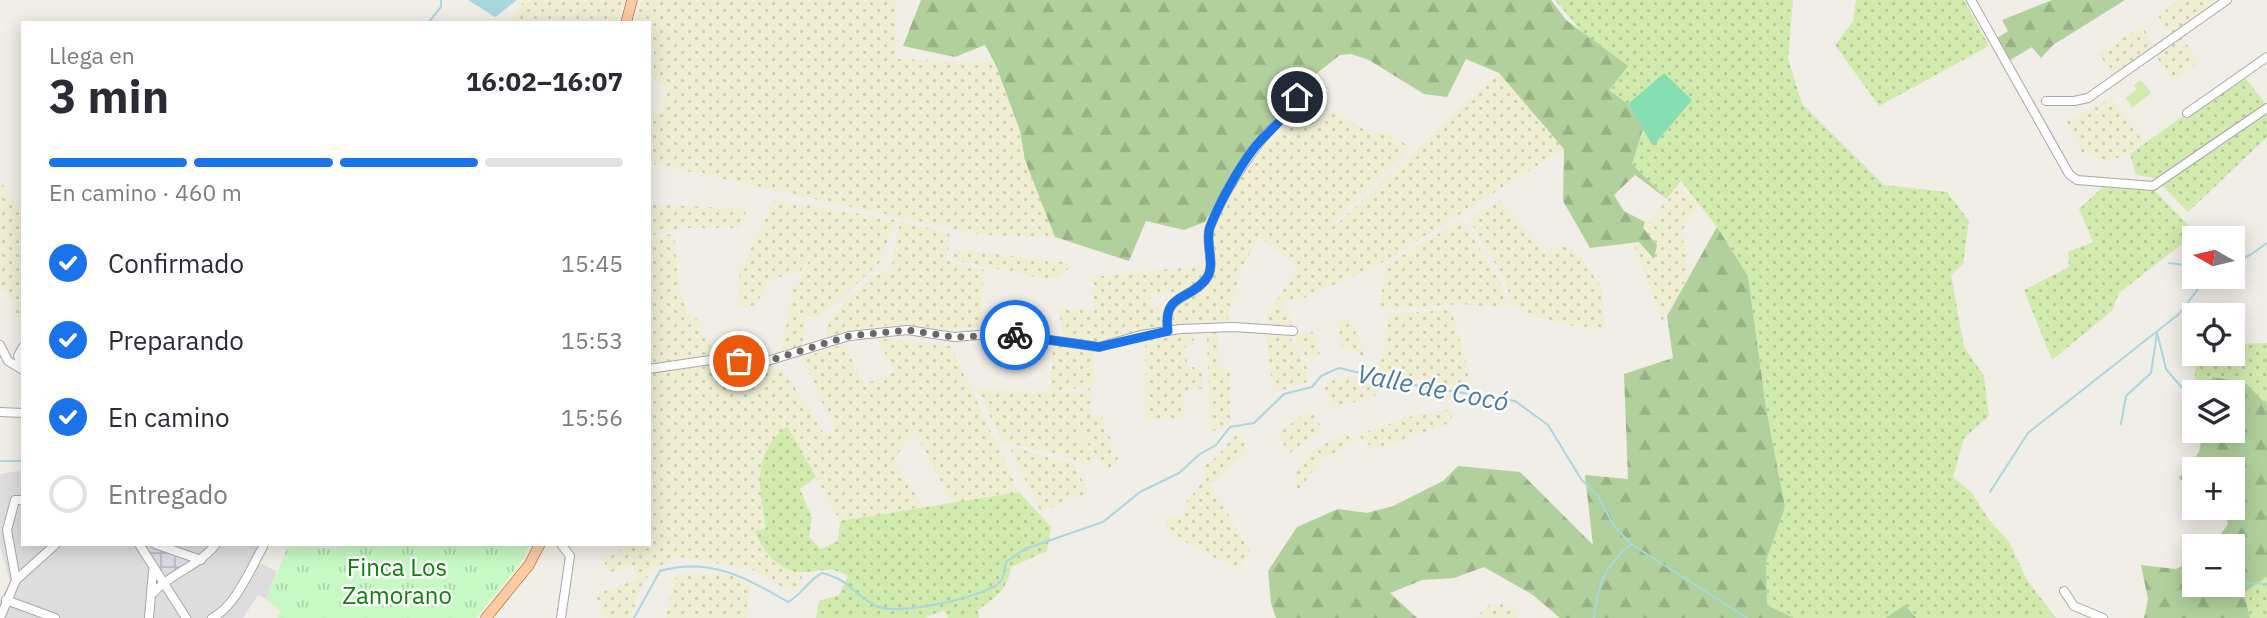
<!DOCTYPE html>
<html lang="es">
<head>
<meta charset="utf-8">
<style>
  body { margin:0; font-family:"IBM Plex Sans",sans-serif; background:#f2f2f3; color:#2b2b33; height:100vh; display:flex; flex-direction:column; font-size:26px; white-space:nowrap }
  * { box-sizing:border-box; margin:0 }
  p { font-size:23px; color:#7c7c81 }
  .icon { flex:none; width:38px; height:38px; fill:none; stroke:currentColor; stroke-width:2; stroke-linecap:round; stroke-linejoin:round }
  .map { position:relative; flex:1; overflow:hidden }
  .side { position:absolute; left:21px; top:21px; width:630px; height:525px; display:flex; flex-direction:column; background:#fff; border-radius:0px; box-shadow:0 4px 18px #0003 }
  .side>* { flex:none }
  .needle { width:46px; rotate:278deg }
  .tools { position:absolute; left:2182px; top:226px; display:grid; gap:14px }
  .tools a { display:grid; place-items:center; width:63px; height:63px; border-radius:0px; background:#fff; box-shadow:0 4px 18px #0003; font-size:35px }
  .pin { position:absolute; display:grid; place-items:center; width:60px; height:60px; color:#fff; margin:-30px; border:4px solid #fff; border-radius:50%; box-shadow:0 2px 7px #0007 }
  .courier { position:absolute; display:grid; place-items:center; width:70px; height:70px; margin:-35px; border:5px solid #1a73e8; border-radius:50%; background:#fff; color:#222; box-shadow:0 2px 9px #0007 }
  .head em { font-style:normal; font-weight:700 }
  .head div { display:flex; flex-direction:column-reverse }
  .head { display:flex; align-items:center; justify-content:space-between; height:119px; padding:0 28px }
  h1 { font-size:46px; font-weight:700; line-height:52px }
  .bar { display:grid; grid-template-columns:repeat(4,1fr); gap:10px 7px; align-content:center; height:84px; padding:0 28px }
  .bar i { height:9px; border-radius:5px; background:#e1e1e2 }
  .bar .active { background:#1a73e8 }
  .bar p { grid-column:span 4 }
  ol { padding:0 28px; list-style:none }
  li { display:flex; align-items:center; gap:21px; height:77px }
  li p { margin-inline-start:auto }
  li .icon { padding:7px; border-radius:50%; background:#1a73e8; color:#fff; stroke-width:4 }
  li:last-child { color:#7c7c81 }
  li i { width:38px; height:38px; border:4px solid #e1e1e2; border-radius:50% }
  .map>svg:first-child { display:block }
</style>
</head>
<body>
<div class="map">
<svg width="2267" height="618" viewBox="0 0 2267 618">
  <defs>
    <pattern id="farmland-dots" width="8" height="8" patternUnits="userSpaceOnUse" patternTransform="scale(1.75)"><rect width="8" height="8" fill="#efeed3"/><path d="M2 2h.1M6 6h.1" fill="none" stroke="#cdccb5" stroke-width="1.8" stroke-linecap="round"/></pattern>
    <pattern id="grass-dots" width="8" height="8" patternUnits="userSpaceOnUse" patternTransform="scale(1.75)"><rect width="8" height="8" fill="#d1eaae"/><path d="M2 2h.1M6 6h.1" fill="none" stroke="#b3c895" stroke-width="1.8" stroke-linecap="round"/></pattern>
    <pattern id="forest-firs" width="22" height="20" patternUnits="userSpaceOnUse" patternTransform="scale(1.75)"><rect width="22" height="20" fill="#b1d09c"/><path d="M5 1l3.5 6h-7zM16 11l3.5 6h-7z" fill="#98b286"/></pattern>
    <pattern id="park-tufts" width="24" height="20" patternUnits="userSpaceOnUse" patternTransform="scale(1.75)"><rect width="24" height="20" fill="#c7f9c5"/><path d="M3 7l-1-3M5 7V3M7 7l1-3M15 17l-1-3M17 17v-4M19 17l1-3" fill="none" stroke="#abd5a9"/></pattern>
    <pattern id="plaza-grid" width="8" height="8" patternUnits="userSpaceOnUse" patternTransform="scale(1.75)"><rect width="8" height="8" fill="#dbdce7"/><path d="M0 4h8M4 0v8" fill="none" stroke="#bcbcc6"/></pattern>
  </defs>
  <rect width="100%" height="100%" fill="#f1ede7"/>
  <!-- residential -->
  <path fill="#dedddd" d="M23 470V544H266L255 561 277 571 266 599 258 595 243 618H0V601L10 581 0 546V474Z"/>
  <!-- farmland -->
  <g fill="url(#farmland-dots)">
    <path d="M525 0H624L616 23H507Z"/>
    <path d="M641 0H895L897 59 995 63 1020 131 1026 160 1055 237 982 235 649 163V113L659 116 668 91 651 76 655 60 649 23H636Z"/>
    <path d="M2180 0H2212L2215 5 2173 36 2158 16Z"/>
    <path d="M2142 26 2157 49 2116 79 2099 54Z"/>
    <path d="M2181 36 2199 62 2174 82 2155 55Z"/>
    <path d="M1499 73 1564 149 1362 275 1360 273 1298 301 1284 299 1282 313 1292 317 1291 326 1267 324 1268 313 1299 267 1259 237 1241 269 1227 322 1169 325 1172 308 1209 282 1216 264 1211 231 1238 183 1260 152 1306 110 1331 109 1373 135 1387 132 1411 148 1333 222 1336 225Z"/>
    <path d="M2112 98 2144 143 2118 158 2104 161 2082 152 2067 122Z"/>
    <path d="M0 181 23 212V320L15 312 17 303 0 286Z"/>
    <path d="M1677 190 1692 195 1700 206 1686 220 1682 235 1687 257V279L1662 321 1633 243 1639 242 1654 259 1657 245 1642 227 1660 213 1658 210Z"/>
    <path d="M1500 199 1544 253 1565 243 1584 261 1601 287 1605 329 1558 324 1513 308 1505 280 1469 219Z"/>
    <path d="M774 200 896 220 879 263 822 316 806 317 802 347 781 352 793 291 814 252 800 272 772 279 755 305 740 308 739 274Z"/>
    <path d="M649 204 747 209 739 228H683L649 236Z"/>
    <path d="M1462 220 1500 282 1508 308 1461 304 1379 309 1386 265Z"/>
    <path d="M900 221 950 234 947 261 984 270 980 327 937 330 904 324 868 327 825 338 828 322 847 298 882 271H891Z"/>
    <path d="M674 233 679 289 688 313 699 321 702 335 711 341 709 357 649 364V240Z"/>
    <path d="M954 249 1062 262 1072 266 1056 278H1041L953 260Z"/>
    <path d="M1207 265 1200 280 1180 293H1150L1152 307 1165 309 1160 329 1145 328 1099 344 1063 337 1059 308 1095 311 1092 277Z"/>
    <path d="M1451 310 1474 389 1372 372 1382 360 1387 337V314Z"/>
    <path d="M1350 317 1366 357 1342 348 1338 323Z"/>
    <path d="M1193 331 1194 343 1186 345 1187 365 1201 370 1203 388 1185 392V418L1146 421 1145 337Z"/>
    <path d="M1217 331 1220 369H1230V425L1210 432 1207 333Z"/>
    <path d="M1312 331 1320 354 1307 359 1294 335Z"/>
    <path d="M1266 334 1290 337 1308 370 1307 382 1273 393Z"/>
    <path d="M877 338 951 346 1019 492 952 503 914 431 894 459 923 507 840 521 788 427 760 499 766 530 755 532 783 566 802 573V582L795 590 785 589 751 569 678 557 651 571 642 586 633 610 626 618H608L594 595 638 579 633 565 611 572 599 556 628 548V544H649L651 533 649 373 719 365 757 370 783 369 823 432 838 437 802 358 844 344 865 384 895 372Z"/>
    <path d="M1053 344 1094 351 1093 379 1083 388 1061 389 1062 392 1083 393 1093 385 1091 415 1105 418 1104 434 1110 435 1111 451 1119 459 1107 471 1081 435 1079 436 1095 457 1088 466 1062 455 1003 442 977 390 1051 392Z"/>
    <path d="M1350 375 1386 382 1376 395 1334 409 1324 387 1327 382Z"/>
    <path d="M1309 409 1323 429 1288 454 1279 434Z"/>
    <path d="M1452 409V422L1374 450 1358 435 1409 417Z"/>
    <path d="M1345 433 1356 442 1321 460 1297 492 1296 471 1312 451Z"/>
    <path d="M1241 435 1247 451 1211 485 1250 552 1237 570 1166 531 1168 517 1180 519 1187 508 1186 502 1207 477 1202 468 1219 455 1233 436Z"/>
    <path d="M1009 446 1073 464 1089 492 1041 512Z"/>
    <path d="M684 573 731 575 751 585 746 618H666L673 580Z"/>
    <path d="M1500 603 1512 608 1518 618H1475L1489 605Z"/>
  </g>
  <!-- grass -->
  <g fill="url(#grass-dots)">
    <path d="M1555 0H1793L1788 58 1802 104 1884 185 1947 192 1969 221 1963 264 1951 275 1964 347 1984 376 1989 416 1964 438 1953 477 1972 493 1989 520 2009 542 2027 580 2056 618H1916L1905 605 1885 618H1794L1767 605 1766 561 1785 507 1766 408 1748 276 1717 227 1681 181 1667 199 1632 164 1643 129 1653 145 1664 73 1628 104 1609 90 1627 66 1590 41Z"/>
    <path d="M1856 0H1964L1989 46 1879 106 1835 45 1853 21Z"/>
    <path d="M2242 74 2267 105V137L2188 212 2155 178 2136 175 2130 154Z"/>
    <path d="M2103 187 2153 189 2196 233 2119 293 2112 311 2052 360 2024 290 2069 267 2068 252 2093 242 2079 209Z"/>
    <path d="M2267 343V405L2246 383 2212 377 2210 392H2194V430L2203 431 2202 439 2189 431 2196 365 2217 354H2233L2235 344Z"/>
    <path d="M787 426 816 477 800 489 812 518 809 537 821 549 838 541 840 521 1019 492 1051 527 1047 551 1011 567C1008 589 996 597 978 610L979 618H948L944 610 924 618H816L819 601 839 595 848 576C827 565 826 572 804 572 780 573 762 551 755 531L766 529C759 489 751 454 787 426Z"/>
    <path d="M2267 576V618H2250L2244 593Z"/>
  </g>
  <!-- forest -->
  <g fill="url(#forest-firs)">
    <path d="M921 0H1551L1566 20 1628 66 1609 90 1628 104 1643 129 1632 164 1667 199 1635 175 1614 195 1624 211 1645 222 1643 228 1657 245 1654 259 1639 242 1590 248 1563 201 1564 149 1499 73 1466 59 1447 97 1424 94 1369 60 1351 54 1340 55 1312 77 1254 145 1237 177 1229 178 1205 222 1184 230 1146 221 1129 261 1055 237 1025 160 1020 131 995 63 985 45 955 57 903 46Z"/>
    <path d="M2052 0H2125L2053 45 2041 58 2032 47 2007 62 1994 40 2008 31 2002 20Z"/>
    <path d="M1717 227 1748 276 1766 408 1785 507 1766 561 1767 605 1794 618H1560L1533 595 1484 567 1454 578 1422 580 1390 593 1417 618H1276L1271 603 1268 571 1297 527 1338 509 1367 513 1393 506 1443 481 1458 466 1520 472 1593 545 1585 475 1628 479 1624 374 1673 358 1667 316Z"/>
    <path d="M2212 377 2246 383 2267 405V576L2244 593 2250 618H2144L2148 599 2141 565 2176 569 2194 559V584H2233V546H2212L2228 524 2224 508H2233V469H2194V491L2179 478 2199 452 2203 431 2233 430V392H2210Z"/>
    <path d="M1905 605 1916 618H1885Z"/>
  </g>
  <!-- park -->
  <path fill="url(#park-tufts)" d="M347 544H529L524 558 476 618H277L281 611 266 599 287 549C308 542 325 554 347 544Z"/>
  <!-- garden -->
  <path fill="#d1eaae" d="M2141 80 2151 93 2132 108 2126 98 2137 89 2134 85Z"/>
  <!-- pitch -->
  <path fill="#86dfb4" d="M1664 73 1692 100 1653 146 1628 104Z"/>
  <!-- plaza -->
  <path fill="url(#plaza-grid)" d="M146 546 184 560 185 565 162 576 144 548Z"/>
  <!-- water -->
  <path fill="#a8d7de" d="M468 0H517L495 17Z"/>
  <g fill="none" stroke-linecap="round" stroke-linejoin="round">
    <!-- stream -->
    <g stroke="#a8d7de" stroke-width="2">
      <path d="M428 23 441 7V0"/>
      <path d="M2233 262 2250 255 2267 243"/>
      <path d="M2169 263 2194 266"/>
      <path d="M2158 336 2166 369 2189 396"/>
      <path d="M2121 424 2126 396 2151 373 2157 333"/>
      <path d="M0 461H23"/>
      <path d="M1990 492 2028 433 2179 314 2208 276"/>
      <path d="M1631 544 1747 618"/>
      <path d="M2233 582 2267 584"/>
      <path d="M2188 583H2194"/>
      <path d="M634 618 660 571C711 557 746 578 788 602 802 595 807 581 822 573 851 580 853 595 876 606 896 616 984 598 1000 582 1004 577 1005 569 1006 562L1025 549 1103 522 1140 492 1179 473 1200 454 1216 445 1230 427 1254 423 1284 394 1312 387 1321 376 1339 368 1407 384 1515 401 1548 425 1581 479 1598 496 1614 526 1631 544C1604 567 1598 583 1594 618"/>
    </g>
    <defs>
      <g id="minor">
        <path d="M1971 0 2069 174 2077 180 2153 186 2267 108"/>
        <path d="M2046 101H2074L2088 98 2227 0"/>
        <path d="M2187 113 2267 57"/>
        <path d="M1168 331C1162 293 1190 301 1206 279 1217 265 1204 243 1210 227 1221 198 1241 167 1260 142 1272 126 1287 115 1297 97"/>
        <path d="M0 345 8 361 23 370"/>
        <path d="M22 369 18 356 23 347"/>
        <path d="M649 369 717 359 761 363 849 336 907 330 954 337 1002 333 1099 347 1141 335 1180 329 1233 327 1293 331"/>
        <path d="M0 412 23 413"/>
        <path d="M139 544 186 618"/>
        <path d="M155 544 201 560"/>
        <path d="M561 544 570 556 561 618"/>
        <path d="M16 580 7 530 15 500H23"/>
        <path d="M2064 591 2074 606 2103 618"/>
        <path d="M153 593C171 573 199 566 216 544"/>
        <path d="M6 600 55 618"/>
        <path d="M0 618 16 580 56 544"/>
        <path d="M149 618 153 571"/>
        <path d="M212 618C236 606 250 569 263 547"/>
      </g>
      <g id="major">
        <path d="M626 23 632 0"/>
        <path d="M486 618 529 565 540 544"/>
      </g>
    </defs>
    <!-- minor casing -->
    <use href="#minor" stroke="#a7a7a7" stroke-width="10"/>
    <!-- major casing -->
    <use href="#major" stroke="#9c5901" stroke-width="11"/>
    <!-- minor -->
    <use href="#minor" stroke="#fff" stroke-width="8"/>
    <!-- major -->
    <use href="#major" stroke="#fbcba2" stroke-width="10"/>
  </g>
  <g fill="none" stroke-linecap="round" stroke-linejoin="round">
    <!-- done -->
    <path stroke="#696866" stroke-width="7" stroke-dasharray="0 12.6" d="M739 361 761 363 849 336 907 330 954 337 1015 335"/>
    <!-- route -->
    <path stroke="#1a73e8" stroke-width="9" d="M1015 335 1099 347 1168 331C1162 292 1190 301 1206 279 1217 265 1204 243 1210 227 1220 201 1244 157 1263 138 1277 124 1288 114 1297 97"/>
  </g>
  <g text-anchor="middle" dominant-baseline="central" stroke-width="5" stroke-linejoin="round" paint-order="stroke">
    <!-- park labels -->
    <g font-size="24" fill="#0f800d" stroke="#fff">
      <text x="397" y="567">Finca Los<tspan x="397" dy="28">Zamorano</tspan></text>
    </g>
    <!-- water labels -->
    <g font-size="26" font-style="italic" fill="#467ca0" stroke="#fff">
      <text transform="translate(1433 387) rotate(11)">Valle de Cocó</text>
    </g>
  </g>
</svg>
<div class="tools">
<a><svg class="needle" viewBox="-14 -14 28 28"><path d="M0-13l5 13h-10z" fill="#e53935"/><path d="M0 13l5-13h-10z" fill="#7c7c81"/></svg></a>
<a><svg class="icon" aria-label="locate" viewBox="0 0 24 24"><circle cx="12" cy="12" r="6"/><path d="M12 2v4M12 18v4M2 12h4M18 12h4"/></svg></a>
<a><svg class="icon" aria-label="layers" viewBox="0 0 24 24"><path d="M12 4l9 5-9 5-9-5zM3 14l9 5 9-5"/></svg></a>
<a>+</a>
<a>−</a>
</div>
<div class="pin" style="left:739px;top:361px;background:#ea580c"><svg class="icon" aria-label="bag" viewBox="0 0 24 24"><path d="M5 8h14l-1 12H6zM9 8a3 3 0 0 1 6 0"/></svg></div>
<div class="pin" style="left:1297px;top:97px;background:#1f2937"><svg class="icon" aria-label="home" viewBox="0 0 24 24"><path d="M3 11l9-7 9 7M6 9v11h12V9"/></svg></div>
<div class="courier" style="left:1015px;top:335px"><svg class="icon" aria-label="bike" viewBox="0 0 24 24"><circle cx="6" cy="16" r="4"/><circle cx="18" cy="16" r="4"/><path d="M6 16l4-8h5l3 8M10 8l3 8H6M13 5h3"/></svg></div>
<section class="side">
<div class="head"><div><h1>3 min</h1><p>Llega en</p></div><em>16:02–16:07</em></div>
<div class="bar"><i class="active"></i><i class="active"></i><i class="active"></i><i></i><p>En camino · 460 m</p></div>
<ol>
<li><svg class="icon" aria-label="check" viewBox="0 0 24 24"><path d="M5 12l5 5 9-10"/></svg>Confirmado<p>15:45</p></li>
<li><svg class="icon" aria-label="check" viewBox="0 0 24 24"><path d="M5 12l5 5 9-10"/></svg>Preparando<p>15:53</p></li>
<li><svg class="icon" aria-label="check" viewBox="0 0 24 24"><path d="M5 12l5 5 9-10"/></svg>En camino<p>15:56</p></li>
<li><i></i>Entregado</li>
</ol>
</section>
</div>
</body>
</html>
